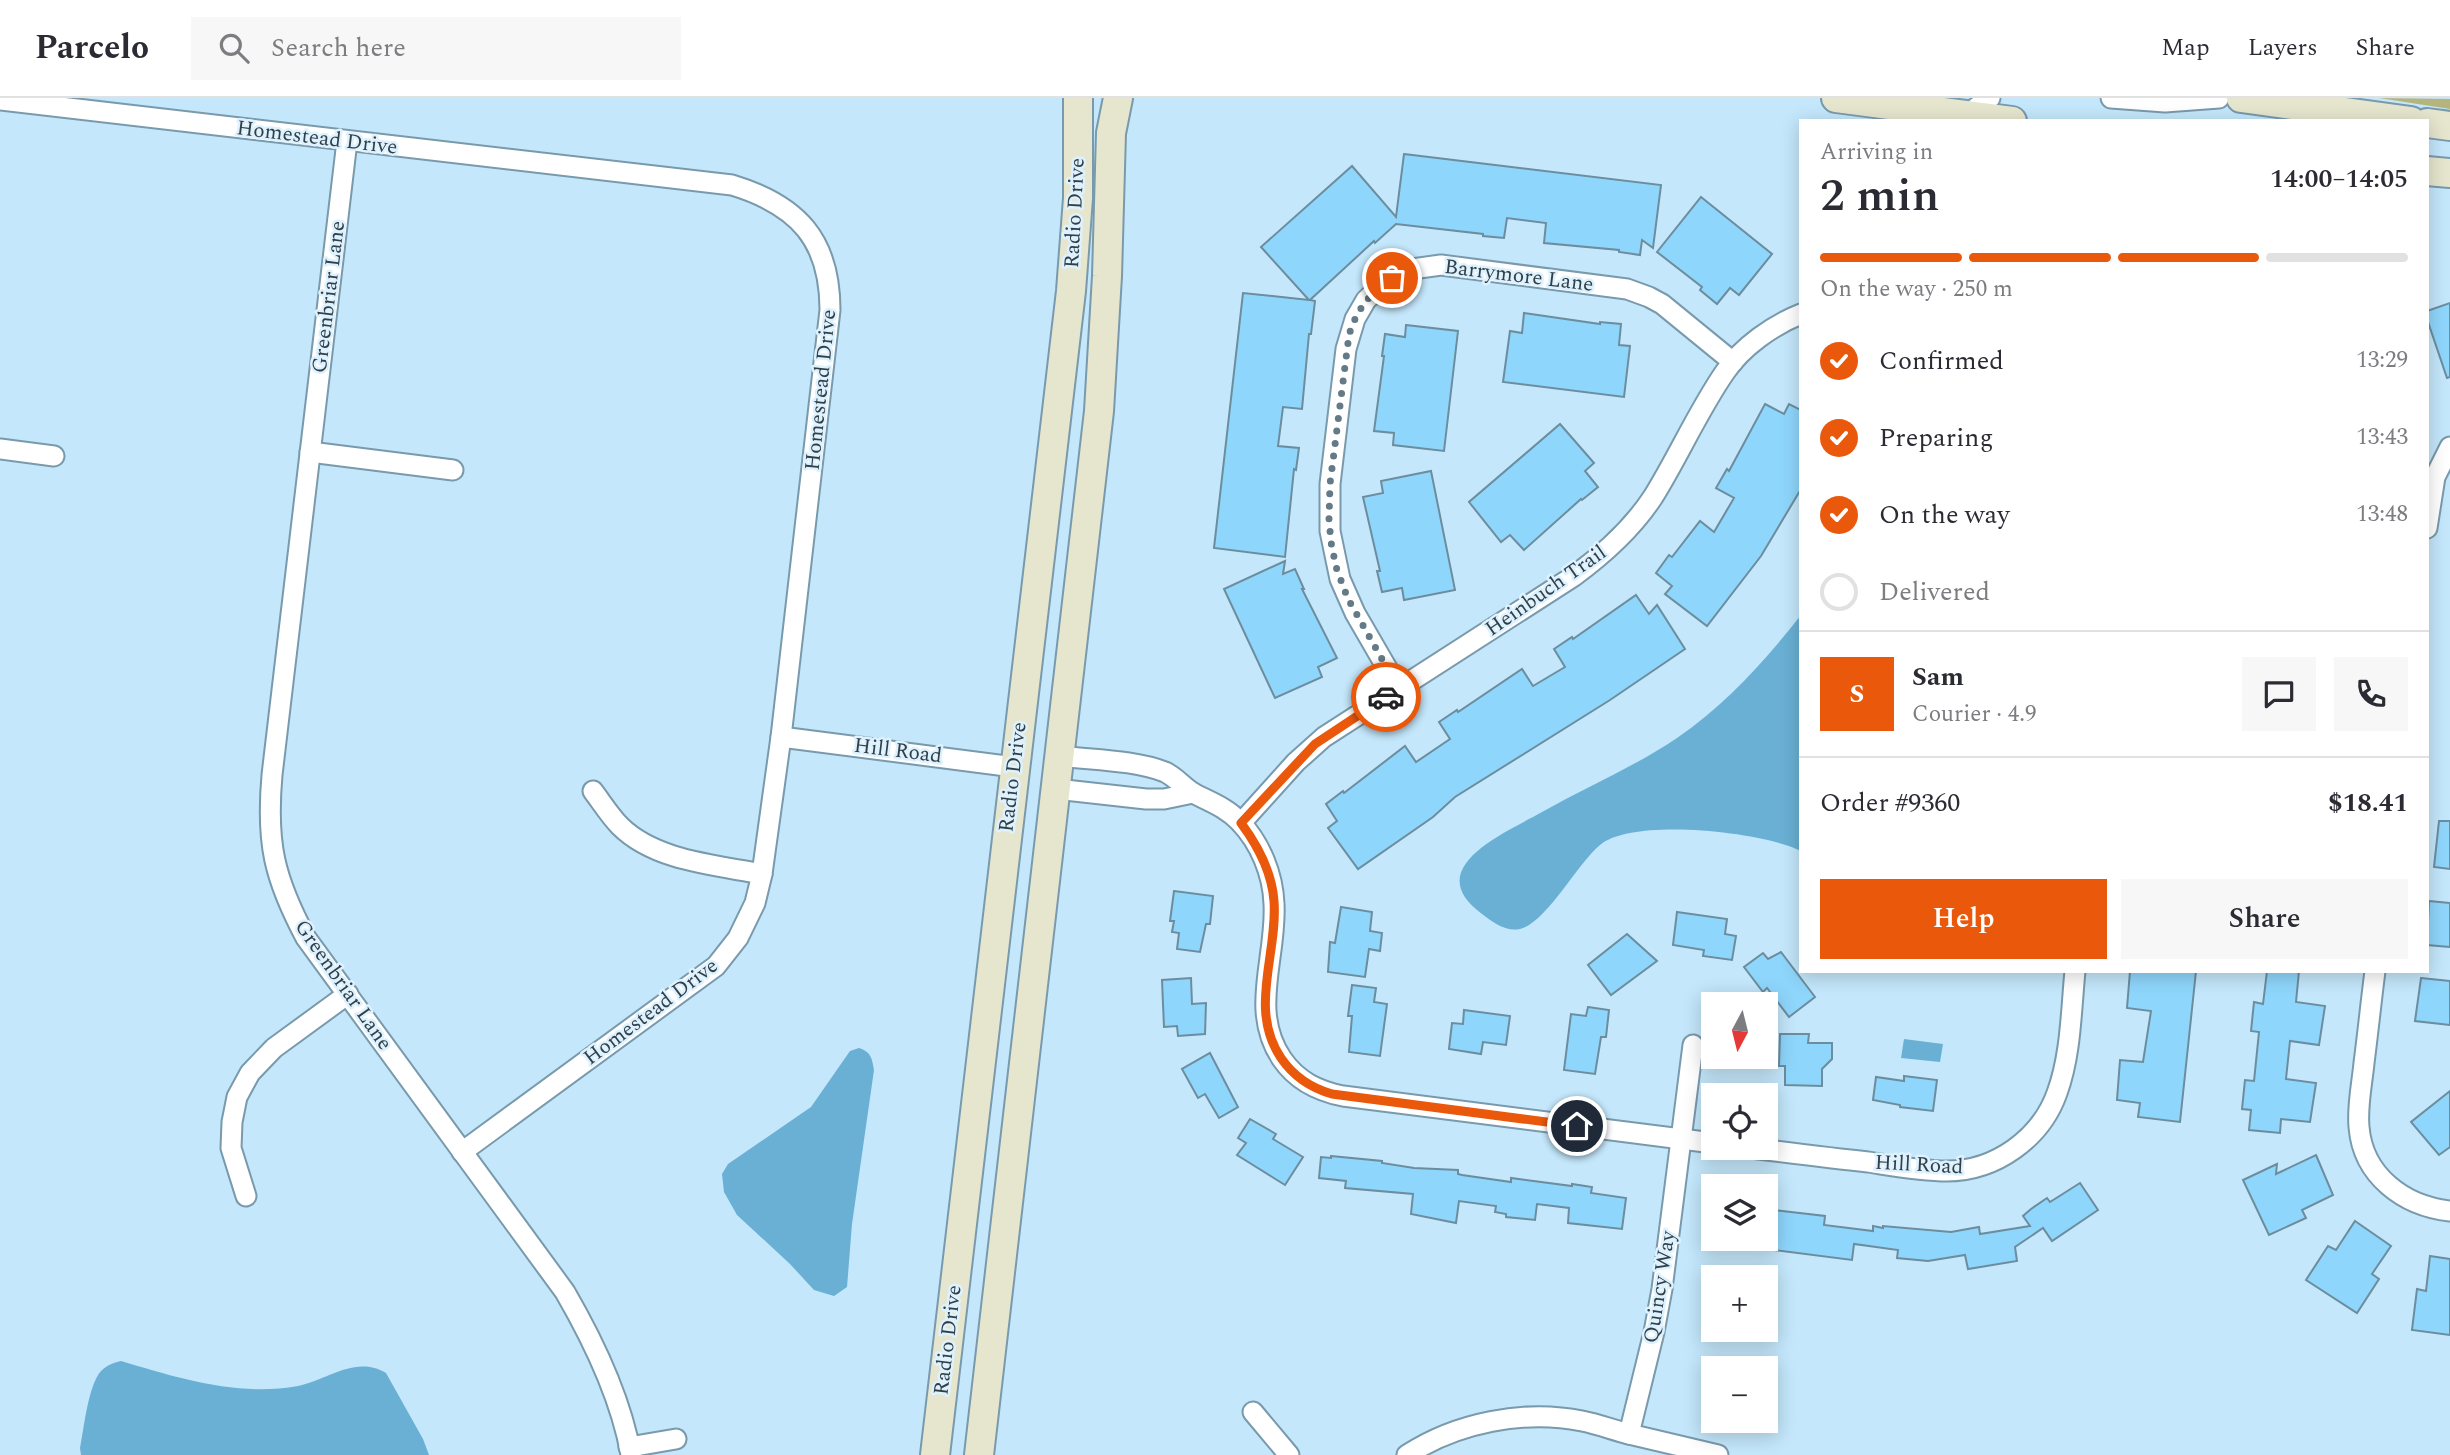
<!DOCTYPE html>
<html lang="en">
<head>
<meta charset="utf-8">
<style>
  body { margin:0; font-family:Spectral,serif; background:#f7f7f7; color:#2b2b33; height:100vh; display:flex; flex-direction:column; font-size:26px; white-space:nowrap }
  * { box-sizing:border-box; margin:0 }
  p { font-size:23px; color:#7c7c81 }
  .icon { flex:none; width:38px; height:38px; fill:none; stroke:currentColor; stroke-width:2; stroke-linecap:round; stroke-linejoin:round }
  .map { position:relative; flex:1; overflow:hidden }
  .sheet { position:absolute; left:1799px; top:21px; width:630px; height:854px; display:flex; flex-direction:column; background:#fff; border-radius:0px; box-shadow:0 4px 18px #0003 }
  .sheet>* { flex:none }
  .needle { width:46px; rotate:187deg }
  .buttons { position:absolute; left:1701px; top:894px; display:grid; gap:14px }
  .buttons a { display:grid; place-items:center; width:77px; height:77px; border-radius:0px; background:#fff; box-shadow:0 4px 18px #0003; font-size:35px }
  .pin { position:absolute; display:grid; place-items:center; width:60px; height:60px; color:#fff; margin:-30px; border:4px solid #fff; border-radius:50%; box-shadow:0 2px 7px #0007 }
  .courier { position:absolute; display:grid; place-items:center; width:70px; height:70px; margin:-35px; border:5px solid #ea580c; border-radius:50%; background:#fff; color:#222; box-shadow:0 2px 9px #0007 }
  .overview em { font-style:normal; font-weight:600 }
  .overview div { display:flex; flex-direction:column-reverse }
  .overview { display:flex; align-items:center; justify-content:space-between; height:119px; padding:0 21px }
  h1 { font-size:46px; font-weight:600; line-height:52px }
  .bar { display:grid; grid-template-columns:repeat(4,1fr); gap:10px 7px; align-content:center; height:84px; padding:0 21px }
  .bar i { height:9px; border-radius:5px; background:#e1e1e2 }
  .bar .selected { background:#ea580c }
  .bar p { grid-column:span 4 }
  .line { display:flex; align-items:center; gap:18px; padding:0 21px; border-top:2px solid #e1e1e2 }
  .line div { flex:1 }
  .round { display:grid; place-items:center; flex:none; width:74px; height:74px; border-radius:0px; background:#f7f7f7 }
  ol { padding:0 21px; list-style:none }
  li { display:flex; align-items:center; gap:21px; height:77px }
  li p { margin-inline-start:auto }
  li .icon { padding:7px; border-radius:50%; background:#ea580c; color:#fff; stroke-width:4 }
  li:last-child { color:#7c7c81 }
  li i { width:38px; height:38px; border:4px solid #e1e1e2; border-radius:50% }
  .action { display:flex; gap:14px; margin-top:auto; padding:14px 21px }
  .action a { flex:1; height:80px; border-radius:0px; background:#ea580c; color:#fff; font-size:28px; font-weight:600; line-height:80px; text-align:center }
  .action a+a { background:#f7f7f7; color:#2b2b33 }
  header { display:flex; align-items:center; gap:42px; box-sizing:border-box; height:98px; padding:0 35px; background:#fff; border-bottom:2px solid #e1e1e2 }
  header strong { font-size:33px }
  nav { display:flex; gap:38px; margin-inline-start:auto; font-size:24px }
  .search { width:490px; height:63px; background:#f7f7f7; display:flex; align-items:center; gap:18px; box-sizing:border-box; padding:0 24px; border-radius:0px; color:#7c7c81; font-size:26px }
  .map>svg:first-child { display:block }
</style>
</head>
<body>
<header>
<strong>Parcelo</strong>
<div class="search"><svg class="icon" aria-label="search" viewBox="0 0 24 24"><circle cx="10" cy="10" r="6"/><path d="M15 15l6 6"/></svg>Search here</div>
<nav><a>Map</a><a>Layers</a><a>Share</a></nav>
</header>
<div class="map">
<svg width="2450" height="1357" viewBox="0 0 2450 1357">
  <rect width="100%" height="100%" fill="#c4e7fb"/>
  <!-- green -->
  <path fill="#b5b47c" d="M2379 0 2450 1V11Z"/>
  <!-- water -->
  <g fill="#69b0d4">
    <path d="M1801 517V753C1764 734 1633 719 1600 747 1577 766 1546 825 1520 831 1505 834 1493 824 1482 816 1419 770 1505 735 1542 714 1586 689 1634 669 1677 640 1725 607 1765 563 1801 517Z"/>
    <path d="M1904 941 1943 946 1940 964 1901 960Z"/>
    <path d="M859 950C871 954 872 960 874 972L852 1126 847 1189 834 1198 814 1192 790 1166 737 1117 724 1094 722 1076 728 1066 811 1009 850 953Z"/>
    <path d="M121 1263C178 1280 238 1299 298 1288 328 1282 355 1257 386 1275L423 1341 429 1357H81L80 1350C84 1330 88 1288 101 1273 107 1267 113 1265 121 1263Z"/>
  </g>
  <!-- building -->
  <g fill="#8fd6fc" stroke="#6c8d9e" stroke-width="2">
    <path d="M1404 56 1661 87 1653 150 1642 142 1640 157 1619 154V152L1544 145 1546 125 1507 120 1504 140 1483 138V136L1396 126 1375 145 1374 143 1310 202 1315 203 1311 236H1309L1302 311 1283 309 1278 348 1299 350 1296 372 1294 371 1285 459 1214 450 1243 195 1309 202 1261 149 1352 68 1396 119Z"/>
    <path d="M1701 99 1772 156 1739 197 1730 190 1717 206 1700 192 1702 189 1657 154Z"/>
    <path d="M2450 205V279L2447 280 2427 221V213Z"/>
    <path d="M1524 215 1600 226V224L1621 226 1619 247 1630 248 1624 299 1503 284 1510 233 1522 235Z"/>
    <path d="M1406 227 1458 233 1444 353 1393 347 1394 335 1374 333 1384 258H1382L1385 236 1405 239Z"/>
    <path d="M1765 306 1784 316 1789 306 1801 312V391L1761 458 1707 528 1665 496 1672 488 1656 475 1669 457 1672 459 1700 423 1714 434 1734 400 1716 390 1727 371 1729 373Z"/>
    <path d="M1560 326 1594 365 1585 373 1598 389 1582 402 1581 401 1524 452 1510 437 1501 444 1469 404Z"/>
    <path d="M1431 373 1455 492 1404 502 1402 490 1382 494 1377 473H1380L1363 399 1383 395 1381 383Z"/>
    <path d="M1285 463 1283 476 1295 471 1304 491H1302L1337 560 1318 569 1322 579 1275 600 1224 491Z"/>
    <path d="M1636 497 1649 516 1657 507 1685 551 1610 602 1455 699 1433 719 1358 771 1328 730 1337 723 1326 706 1343 693 1344 695 1405 648 1416 664 1450 641 1439 624 1457 612 1458 614 1522 571 1533 588 1565 569 1554 551 1572 539 1573 541Z"/>
    <path d="M2439 723H2450V771L2434 769Z"/>
    <path d="M1174 793 1213 798 1210 826H1206L1200 854 1177 851 1179 835 1172 834 1174 823H1170Z"/>
    <path d="M2429 803 2450 805V849L2427 847Z"/>
    <path d="M1341 809 1372 814 1370 833 1382 835 1380 853 1369 851 1365 879 1328 874 1330 844 1335 845Z"/>
    <path d="M1677 814 1727 821 1725 836 1736 838 1732 862 1703 858 1704 852 1673 847Z"/>
    <path d="M1627 836 1657 863 1611 897 1588 867Z"/>
    <path d="M1781 854 1815 899 1789 919 1767 890 1763 894 1744 869 1763 855 1768 861Z"/>
    <path d="M2130 873H2196L2180 1024 2138 1019 2140 1005 2117 1002 2120 962 2143 964 2151 913 2127 910Z"/>
    <path d="M2267 873H2299L2296 904 2325 908 2319 947 2290 943 2286 981 2316 985 2310 1024 2281 1021 2280 1035 2249 1032 2251 1012 2242 1011 2245 982 2254 983 2259 934 2251 933 2254 904 2263 906Z"/>
    <path d="M1191 880 1192 906 1206 905 1205 936 1178 938 1177 928 1164 929 1162 882Z"/>
    <path d="M2421 880 2450 883V927L2415 923Z"/>
    <path d="M1352 887 1376 890 1374 904 1387 906 1380 958 1349 954 1352 918H1348Z"/>
    <path d="M1588 909 1609 912 1606 939H1601L1595 976 1564 972 1571 916 1586 918Z"/>
    <path d="M1464 912 1510 918 1506 947 1483 944 1481 956 1449 951 1452 925 1463 926Z"/>
    <path d="M1780 936H1809L1808 945H1832V961L1822 971V988L1785 987V968H1779Z"/>
    <path d="M1210 955 1238 1009 1219 1020 1205 996 1198 1000 1182 971Z"/>
    <path d="M1904 978 1937 982 1933 1013 1900 1009V1007L1873 1002 1876 979 1904 983Z"/>
    <path d="M2450 993V1049L2439 1057 2411 1024Z"/>
    <path d="M1250 1021 1276 1036 1273 1041 1303 1059 1285 1087 1237 1057 1246 1045 1238 1040Z"/>
    <path d="M2316 1057 2333 1097 2302 1112 2306 1120 2269 1137 2243 1082 2277 1066 2276 1076Z"/>
    <path d="M1331 1058 1382 1063V1065L1414 1070 1458 1072V1076L1462 1077 1511 1084V1080L1572 1088V1086L1592 1089 1591 1095 1626 1100 1622 1131 1568 1125 1569 1110 1537 1106 1535 1122 1506 1119V1116L1495 1114 1496 1108 1459 1103 1456 1125 1411 1116 1413 1096 1345 1090 1346 1083 1319 1080 1321 1059 1331 1060Z"/>
    <path d="M2080 1085 2098 1112 2052 1143 2043 1130 2015 1149 2017 1163 1968 1171 1965 1157 1928 1163 1897 1160 1898 1152 1854 1146 1852 1162 1766 1151V1111L1825 1118 1824 1127 1873 1133V1128L1883 1130V1128L1951 1134 1979 1129 1980 1136 2030 1128 2023 1118 2031 1111 2047 1100 2050 1104Z"/>
    <path d="M2355 1123 2391 1148 2372 1176 2379 1181 2357 1215 2306 1182 2328 1148 2336 1152Z"/>
    <path d="M2430 1158 2450 1161V1237L2412 1232 2417 1191 2426 1193Z"/>
  </g>
  <g fill="none" stroke-linecap="round" stroke-linejoin="round">
    <defs>
      <g id="street">
        <path d="M2111 0 2165 4 2219 0"/>
        <path d="M0 2 732 87C798 107 830 142 830 212L781 639 762 776 755 805 738 840 716 868 462 1054"/>
        <path d="M1966 22 1977 9 1990 0"/>
        <path d="M347 43 272 677C266 745 274 780 306 840L565 1194C594 1244 621 1300 631 1357"/>
        <path d="M0 351 54 358"/>
        <path d="M310 354 453 372"/>
        <path d="M2427 430 2435 379 2450 349"/>
        <path d="M1399 591 1355 515 1340 481 1330 433V386L1346 251 1355 221 1366 202 1384 185 1412 171 1441 167 1627 191 1649 199 1662 206 1733 264"/>
        <path d="M781 639 1014 669"/>
        <path d="M1060 658C1092 662 1135 662 1165 674 1176 679 1184 690 1195 696 1211 704 1227 710 1240 724 1260 745 1273 776 1274 806 1277 859 1249 913 1282 961 1297 983 1318 993 1343 998L1713 1045"/>
        <path d="M1056 691 1146 701H1164L1193 695"/>
        <path d="M593 693C602 705 610 718 620 728 655 763 716 767 762 776"/>
        <path d="M1241 725 1296 664 1324 639 1574 478C1604 456 1632 431 1653 399 1678 359 1698 313 1725 274 1742 249 1773 227 1801 216"/>
        <path d="M2375 873C2371 904 2368 934 2364 965 2362 986 2357 1008 2359 1029 2363 1078 2404 1108 2450 1113"/>
        <path d="M1751 1050C1790 1055 1829 1060 1868 1064 1894 1068 1921 1073 1947 1073 1996 1073 2041 1040 2057 995 2071 957 2071 913 2075 873"/>
        <path d="M246 1098 231 1050 232 1024 237 999 250 975 274 950 348 896"/>
        <path d="M1253 1314 1289 1357"/>
        <path d="M1629 1336 1654 1234 1662 1191 1693 947"/>
        <path d="M629 1349 676 1341"/>
        <path d="M1407 1357C1456 1325 1524 1311 1582 1323 1598 1326 1613 1332 1629 1336 1658 1343 1688 1350 1718 1357"/>
      </g>
      <g id="secondary">
        <path d="M1836 0 2012 23"/>
        <path d="M2241 0 2411 23"/>
        <path d="M2427 25 2450 28"/>
        <path d="M2427 73 2450 75"/>
        <path d="M935 1357 1071 193 1078 100V0"/>
        <path d="M979 1357 1099 313 1107 178 1111 35 1118 0"/>
      </g>
    </defs>
    <!-- street casing -->
    <use href="#street" stroke="#799aac" stroke-width="23"/>
    <!-- secondary casing -->
    <use href="#secondary" stroke="#799aac" stroke-width="32"/>
    <!-- street -->
    <use href="#street" stroke="#fff" stroke-width="19"/>
    <!-- secondary -->
    <use href="#secondary" stroke="#e6e6cf" stroke-width="28"/>
  </g>
  <g fill="none" stroke-linecap="round" stroke-linejoin="round">
    <!-- done -->
    <path stroke="#647a86" stroke-width="7" stroke-dasharray="0 12.6" d="M1386 599 1399 591 1348 501 1336 469 1331 444 1329 421 1330 386 1349 237C1356 213 1370 194 1392 180"/>
    <!-- route -->
    <path stroke="#ea580c" stroke-width="9" d="M1386 599 1315 646 1241 725C1258 748 1272 774 1274 803 1278 856 1248 911 1281 960 1294 979 1311 990 1332 996L1577 1028"/>
  </g>
  <g text-anchor="middle" dominant-baseline="central" stroke-width="5" stroke-linejoin="round" paint-order="stroke">
    <!-- street labels -->
    <g font-size="21" fill="#313f47" stroke="#ddf2fe">
      <text transform="translate(317 40) rotate(7)">Homestead Drive</text>
      <text transform="translate(1075 115) rotate(-87)">Radio Drive</text>
      <text transform="translate(1519 178) rotate(7)">Barrymore Lane</text>
      <text transform="translate(329 199) rotate(-83)">Greenbriar Lane</text>
      <text transform="translate(821 292) rotate(-84)">Homestead Drive</text>
      <text transform="translate(1546 493) rotate(-35)">Heinbuch Trail</text>
      <text transform="translate(898 653) rotate(7)">Hill Road</text>
      <text transform="translate(1013 679) rotate(-83)">Radio Drive</text>
      <text transform="translate(343 887) rotate(55)">Greenbriar Lane</text>
      <text transform="translate(651 914) rotate(-37)">Homestead Drive</text>
      <text transform="translate(1919 1067) rotate(3)">Hill Road</text>
      <text transform="translate(1660 1189) rotate(-81)">Quincy Way</text>
      <text transform="translate(948 1242) rotate(-83)">Radio Drive</text>
    </g>
  </g>
</svg>
<div class="buttons">
<a><svg class="needle" viewBox="-14 -14 28 28"><path d="M0-13l5 13h-10z" fill="#e53935"/><path d="M0 13l5-13h-10z" fill="#7c7c81"/></svg></a>
<a><svg class="icon" aria-label="locate" viewBox="0 0 24 24"><circle cx="12" cy="12" r="6"/><path d="M12 2v4M12 18v4M2 12h4M18 12h4"/></svg></a>
<a><svg class="icon" aria-label="layers" viewBox="0 0 24 24"><path d="M12 4l9 5-9 5-9-5zM3 14l9 5 9-5"/></svg></a>
<a>+</a>
<a>−</a>
</div>
<div class="pin" style="left:1392px;top:180px;background:#ea580c"><svg class="icon" aria-label="bag" viewBox="0 0 24 24"><path d="M5 8h14l-1 12H6zM9 8a3 3 0 0 1 6 0"/></svg></div>
<div class="pin" style="left:1577px;top:1028px;background:#1f2937"><svg class="icon" aria-label="home" viewBox="0 0 24 24"><path d="M3 11l9-7 9 7M6 9v11h12V9"/></svg></div>
<div class="courier" style="left:1386px;top:599px"><svg class="icon" aria-label="car" viewBox="0 0 24 24"><path d="M5 17H2v-5l4-1 3-4h7l3 4 3 1v5h-3M9 17h6M6 11h13"/><circle cx="7" cy="17" r="2"/><circle cx="17" cy="17" r="2"/></svg></div>
<section class="sheet">
<div class="overview"><div><h1>2 min</h1><p>Arriving in</p></div><em>14:00–14:05</em></div>
<div class="bar"><i class="selected"></i><i class="selected"></i><i class="selected"></i><i></i><p>On the way · 250 m</p></div>
<ol>
<li><svg class="icon" aria-label="check" viewBox="0 0 24 24"><path d="M5 12l5 5 9-10"/></svg>Confirmed<p>13:29</p></li>
<li><svg class="icon" aria-label="check" viewBox="0 0 24 24"><path d="M5 12l5 5 9-10"/></svg>Preparing<p>13:43</p></li>
<li><svg class="icon" aria-label="check" viewBox="0 0 24 24"><path d="M5 12l5 5 9-10"/></svg>On the way<p>13:48</p></li>
<li><i></i>Delivered</li>
</ol>
<div class="line" style="height:126px"><b class="round" style="background:#ea580c;color:#fff">S</b><div><b>Sam</b><p>Courier · 4.9</p></div><a class="round"><svg class="icon" aria-label="chat" viewBox="0 0 24 24"><path d="M4 5h16v11H9l-5 4z"/></svg></a><a class="round"><svg class="icon" aria-label="phone" viewBox="0 0 24 24"><path d="M5 4h4l2 5-3 2q2 4 5 5l2-3 5 2v4C11 20 4 13 5 4z"/></svg></a></div>
<div class="line" style="height:91px"><div>Order #9360</div><b>$18.41</b></div>
<div class="action"><a>Help</a><a>Share</a></div>
</section>
</div>
</body>
</html>
